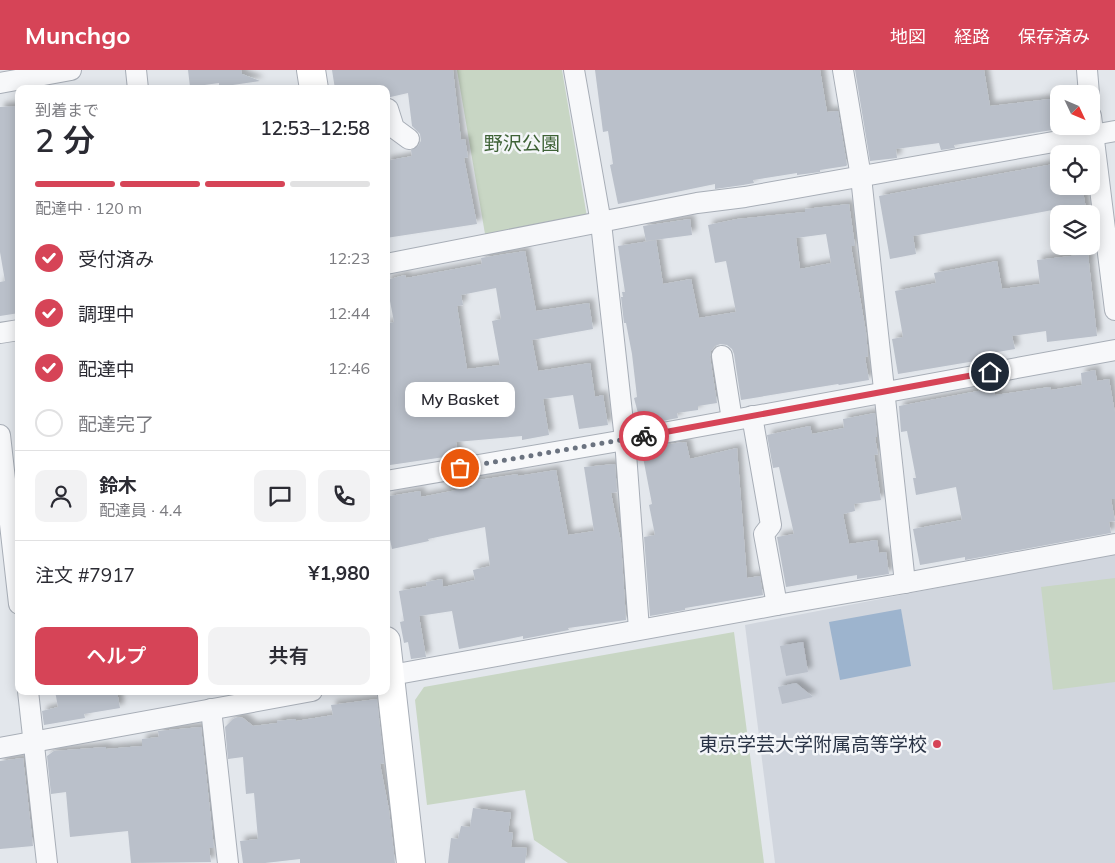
<!DOCTYPE html>
<html lang="ja">
<head>
<meta charset="utf-8">
<style>
  body { margin:0; font-family:Mulish,"Noto Sans JP",sans-serif; background:#f2f2f3; color:#2b2b33; height:100vh; display:flex; flex-direction:column; font-size:19px; white-space:nowrap }
  * { box-sizing:border-box; margin:0 }
  p { font-size:16px; color:#7c7c81 }
  .icon { flex:none; width:28px; height:28px; fill:none; stroke:currentColor; stroke-width:2; stroke-linecap:round; stroke-linejoin:round }
  .map { position:relative; flex:1; overflow:hidden }
  .details { position:absolute; left:15px; top:15px; width:375px; height:610px; display:flex; flex-direction:column; background:#fff; border-radius:10px; box-shadow:0 2px 12px #0003 }
  .details>* { flex:none }
  .needle { width:32px; rotate:134deg }
  .tools { position:absolute; left:1050px; top:15px; display:grid; gap:10px }
  .tools a { display:grid; place-items:center; width:50px; height:50px; border-radius:10px; background:#fff; box-shadow:0 2px 12px #0003; font-size:25px }
  .pin { position:absolute; display:grid; place-items:center; width:42px; height:42px; color:#fff; margin:-21px; border:2px solid #fff; border-radius:50%; box-shadow:0 1px 5px #0007 }
  .courier { position:absolute; display:grid; place-items:center; width:50px; height:50px; margin:-25px; border:4px solid #d64457; border-radius:50%; background:#fff; color:#222; box-shadow:0 1px 6px #0007 }
  .bubble { position:absolute; height:35px; border-radius:10px; background:#fff; box-shadow:0 2px 12px #0003; font-size:16px; font-weight:600; line-height:35px; text-align:center }
  .overview em { font-style:normal; font-weight:600 }
  .overview div { display:flex; flex-direction:column-reverse }
  .overview { display:flex; align-items:center; justify-content:space-between; height:85px; padding:0 20px }
  h1 { font-size:32px; font-weight:600; line-height:38px }
  .bar { display:grid; grid-template-columns:repeat(4,1fr); gap:8px 5px; align-content:center; height:60px; padding:0 20px }
  .bar i { height:6px; border-radius:4px; background:#e1e1e2 }
  .bar .active { background:#d64457 }
  .bar p { grid-column:span 4 }
  .line { display:flex; align-items:center; gap:12px; padding:0 20px; border-top:1px solid #e1e1e2 }
  .line div { flex:1 }
  .round { display:grid; place-items:center; flex:none; width:52px; height:52px; border-radius:10px; background:#f2f2f3 }
  ol { padding:0 20px; list-style:none }
  li { display:flex; align-items:center; gap:15px; height:55px }
  li p { margin-inline-start:auto }
  li .icon { padding:5px; border-radius:50%; background:#d64457; color:#fff; stroke-width:4 }
  li:last-child { color:#7c7c81 }
  li i { width:28px; height:28px; border:2px solid #e1e1e2; border-radius:50% }
  .cta { display:flex; gap:10px; margin-top:auto; padding:10px 20px }
  .cta a { flex:1; height:58px; border-radius:10px; background:#d64457; color:#fff; font-size:20px; font-weight:600; line-height:58px; text-align:center }
  .cta a+a { background:#f2f2f3; color:#2b2b33 }
  header { display:flex; align-items:center; gap:30px; box-sizing:border-box; height:70px; padding:0 25px; background:#d64457; color:#fff }
  header strong { font-size:24px }
  nav { display:flex; gap:28px; margin-inline-start:auto; font-size:18px }
  .map>svg:first-child { display:block }
</style>
</head>
<body>
<header>
<strong>Munchgo</strong>
<nav><a>地図</a><a>経路</a><a>保存済み</a></nav>
</header>
<div class="map">
<svg width="1115" height="793" viewBox="0 0 1115 793">
  <defs>
    <filter id="shadow"><feDropShadow dx="4.5" dy="-4.5" stdDeviation="2.5" flood-color="#0004"/></filter>
  </defs>
  <rect width="100%" height="100%" fill="#e3e7ec"/>
  <!-- built -->
  <path fill="#d1d6de" d="M1115 484V793H775L745 555Z"/>
  <!-- green -->
  <g fill="#c8d6c4">
    <path d="M457 0H562L587 147 485 164Z"/>
    <path d="M1115 508V612L1053 620 1041 517Z"/>
    <path d="M734 562 764 793H568L534 770 525 720 427 735 415 630 424 617Z"/>
  </g>
  <!-- water -->
  <path fill="#9db4ce" d="M901 539 911 596 840 610 829 552Z"/>
  <!-- building -->
  <g fill="#bac0ca" fill-rule="evenodd" filter="url(#shadow)">
    <path d="M188 0H241L242 4 260 11 219 17V13L190 17Z"/>
    <path d="M332 0H453L461 70 465 69 468 87 464 88 477 154 386 168V91L412 86 411 80 418 76 421 71 420 64 412 56 408 23 386 28V19H335Z"/>
    <path d="M595 0H820L827 42 838 41 847 95 846 96 820 100V102L797 105V103L753 110 754 113 743 115 715 119V114L618 134 610 95 613 94 608 61 603 62Z"/>
    <path d="M855 0H984L990 36 1059 28V59L954 75 955 78 941 80 939 73 896 79 897 88 870 91Z"/>
    <path d="M19 36V243L0 246V212L5 211 0 182V37Z"/>
    <path d="M1059 93V116H1082L1087 144H1064L1063 138 913 166 916 184 890 189 879 126Z"/>
    <path d="M849 134 855 176H851L866 262 868 286 865 287 869 310 839 315 838 314 741 330 734 284 732 279 727 275 720 274 715 276 711 281 710 287 717 333 698 336V340L677 343 678 348 647 354 638 343 634 328 637 327 632 284 626 253H624L621 227H623L622 222H625L618 176 656 170 663 214 691 209 699 248 736 242 726 191 715 193 708 155 737 149 805 142V139ZM826 164 831 193 800 199 796 168Z"/>
    <path d="M690 149 692 165 646 171 643 156Z"/>
    <path d="M525 181 536 241 589 233 593 259 532 270 538 301 590 293 595 327 603 325 608 355 579 359 573 325 543 329 549 365 522 370V366L456 372 458 385 390 395 386 371V254L394 252 386 210 405 205 406 208 482 194 481 188ZM496 218 501 249 492 251 500 295 467 299 457 236 463 235 461 225Z"/>
    <path d="M1088 184 1097 266 1047 272 1046 261 1012 266 1015 279 980 285 981 290 898 304 892 269 903 267 895 221 936 213 934 203 997 191 1002 219 1040 214 1037 190Z"/>
    <path d="M1095 300 1097 311 1109 309 1115 343V429H1111L1115 451 1109 452 1111 463 965 490V487L920 495 913 459 962 450 956 417 916 425 913 408H916L907 361 901 362 899 336 994 318 995 325 1050 317 1051 320 1082 315 1081 303Z"/>
    <path d="M875 343 877 367H875L878 384 874 385 881 430 854 434 855 441 843 444 849 474 877 470 879 483 886 482 889 504 857 509V505L786 517 777 467 794 464 779 397 773 398 767 365 810 356 812 364 844 358 843 349Z"/>
    <path d="M682 372V373L686 372 690 389 737 378 747 508 760 506 763 525 685 538V540L650 546 644 467 655 465 649 435 652 434 642 382 667 377 665 375Z"/>
    <path d="M615 394 617 422 611 423 621 472 626 550 568 558 569 560 523 569V566L459 579 452 541 419 546 426 587 411 589 408 572 404 573 400 552 404 551 399 521 427 516 426 512 442 509 443 517 475 510 473 500 490 496 485 457 428 469 429 471 392 479 386 450V432L390 426 420 421 421 427 472 417V411L518 404V406L556 400 568 465 594 461 584 397Z"/>
    <path d="M803 572 808 602 786 606 780 576Z"/>
    <path d="M796 613 813 627 782 634 778 617Z"/>
    <path d="M55 621H117L120 638 84 644 85 648 44 655 42 641 58 637Z"/>
    <path d="M377 629 384 693 380 694 389 740 395 793H300V789L265 793H243L240 771 258 769 254 723 246 724 243 687 228 689 225 657 233 649 238 647 243 648 253 656 277 653V651L296 649V651L333 645 331 635Z"/>
    <path d="M201 657 214 778H209L211 792 131 793 128 761 70 767 66 722 51 724 47 686 54 681 106 677V679L142 676V669L159 667 158 661Z"/>
    <path d="M23 688 33 776 0 779V691Z"/>
    <path d="M473 738 511 743 508 762 513 763 511 777 527 778 525 793H448L451 768 458 769 461 756 470 757Z"/>
  </g>
  <g fill="none" stroke-linecap="round" stroke-linejoin="round">
    <defs>
      <g id="street">
        <path d="M136 0 138 19"/>
        <path d="M574 0 601 153 625 370 639 559"/>
        <path d="M843 0 861 107 905 513"/>
        <path d="M1087 0 1089 24"/>
        <path d="M0 13 71 0"/>
        <path d="M388 39 394 58 409 69"/>
        <path d="M1091 46 1115 240"/>
        <path d="M386 194 697 133 745 127 1115 61"/>
        <path d="M0 263 19 260"/>
        <path d="M722 286 732 350"/>
        <path d="M752 346 771 455 764 464 777 535"/>
        <path d="M0 365 19 534"/>
        <path d="M386 411 625 370 1115 280"/>
        <path d="M386 606 777 535 905 513 1115 474"/>
        <path d="M28 621 47 793"/>
        <path d="M211 639 228 793"/>
        <path d="M0 678 312 621"/>
      </g>
      <g id="secondary">
        <path d="M311 0 314 19"/>
        <path d="M386 571 411 793"/>
      </g>
    </defs>
    <!-- street casing -->
    <use href="#street" stroke="#a8aeb7" stroke-width="22"/>
    <!-- secondary casing -->
    <use href="#secondary" stroke="#a8aeb7" stroke-width="30"/>
    <!-- street -->
    <use href="#street" stroke="#f7f8fa" stroke-width="20"/>
    <!-- secondary -->
    <use href="#secondary" stroke="#fff" stroke-width="28"/>
  </g>
  <g fill="none" stroke-linecap="round" stroke-linejoin="round">
    <!-- done -->
    <path stroke="#6b7380" stroke-width="5" stroke-dasharray="0 9" d="M460 398 644 366"/>
    <!-- route -->
    <path stroke="#d64457" stroke-width="6" d="M644 366 990 302"/>
  </g>
  <!-- markers -->
  <circle fill="#d64457" stroke="#f4f6f9" stroke-width="2" cx="937" cy="674" r="5"/>
  <g text-anchor="middle" dominant-baseline="central" stroke-width="5" stroke-linejoin="round" paint-order="stroke">
    <!-- park labels -->
    <g font-size="19" fill="#3e6236" stroke="#f4f6f9">
      <text x="522" y="73">野沢公園</text>
    </g>
    <!-- poi labels -->
    <g font-size="19" fill="#2a3446" stroke="#f4f6f9" text-anchor="end">
      <text x="927" y="674">東京学芸大学附属高等学校</text>
    </g>
  </g>
</svg>
<div class="tools">
<a><svg class="needle" viewBox="-14 -14 28 28"><path d="M0-13l5 13h-10z" fill="#e53935"/><path d="M0 13l5-13h-10z" fill="#7c7c81"/></svg></a>
<a><svg class="icon" aria-label="locate" viewBox="0 0 24 24"><circle cx="12" cy="12" r="6"/><path d="M12 2v4M12 18v4M2 12h4M18 12h4"/></svg></a>
<a><svg class="icon" aria-label="layers" viewBox="0 0 24 24"><path d="M12 4l9 5-9 5-9-5zM3 14l9 5 9-5"/></svg></a>
</div>
<div class="pin" style="left:460px;top:398px;background:#ea580c"><svg class="icon" aria-label="bag" viewBox="0 0 24 24"><path d="M5 8h14l-1 12H6zM9 8a3 3 0 0 1 6 0"/></svg></div>
<div class="pin" style="left:990px;top:302px;background:#1f2937"><svg class="icon" aria-label="home" viewBox="0 0 24 24"><path d="M3 11l9-7 9 7M6 9v11h12V9"/></svg></div>
<div class="courier" style="left:644px;top:366px"><svg class="icon" aria-label="bike" viewBox="0 0 24 24"><circle cx="6" cy="16" r="4"/><circle cx="18" cy="16" r="4"/><path d="M6 16l4-8h5l3 8M10 8l3 8H6M13 5h3"/></svg></div>
<div class="bubble" style="left:405px;top:312px;width:110px">My Basket</div>
<section class="details">
<div class="overview"><div><h1>2 分</h1><p>到着まで</p></div><em>12:53–12:58</em></div>
<div class="bar"><i class="active"></i><i class="active"></i><i class="active"></i><i></i><p>配達中 · 120 m</p></div>
<ol>
<li><svg class="icon" aria-label="check" viewBox="0 0 24 24"><path d="M5 12l5 5 9-10"/></svg>受付済み<p>12:23</p></li>
<li><svg class="icon" aria-label="check" viewBox="0 0 24 24"><path d="M5 12l5 5 9-10"/></svg>調理中<p>12:44</p></li>
<li><svg class="icon" aria-label="check" viewBox="0 0 24 24"><path d="M5 12l5 5 9-10"/></svg>配達中<p>12:46</p></li>
<li><i></i>配達完了</li>
</ol>
<div class="line" style="height:90px"><a class="round"><svg class="icon" aria-label="person" viewBox="0 0 24 24"><circle cx="12" cy="8" r="4"/><path d="M4 21q1-7 8-7t8 7"/></svg></a><div><b>鈴木</b><p>配達員 · 4.4</p></div><a class="round"><svg class="icon" aria-label="chat" viewBox="0 0 24 24"><path d="M4 5h16v11H9l-5 4z"/></svg></a><a class="round"><svg class="icon" aria-label="phone" viewBox="0 0 24 24"><path d="M5 4h4l2 5-3 2q2 4 5 5l2-3 5 2v4C11 20 4 13 5 4z"/></svg></a></div>
<div class="line" style="height:65px"><div>注文 #7917</div><b>¥1,980</b></div>
<div class="cta"><a>ヘルプ</a><a>共有</a></div>
</section>
</div>
</body>
</html>
